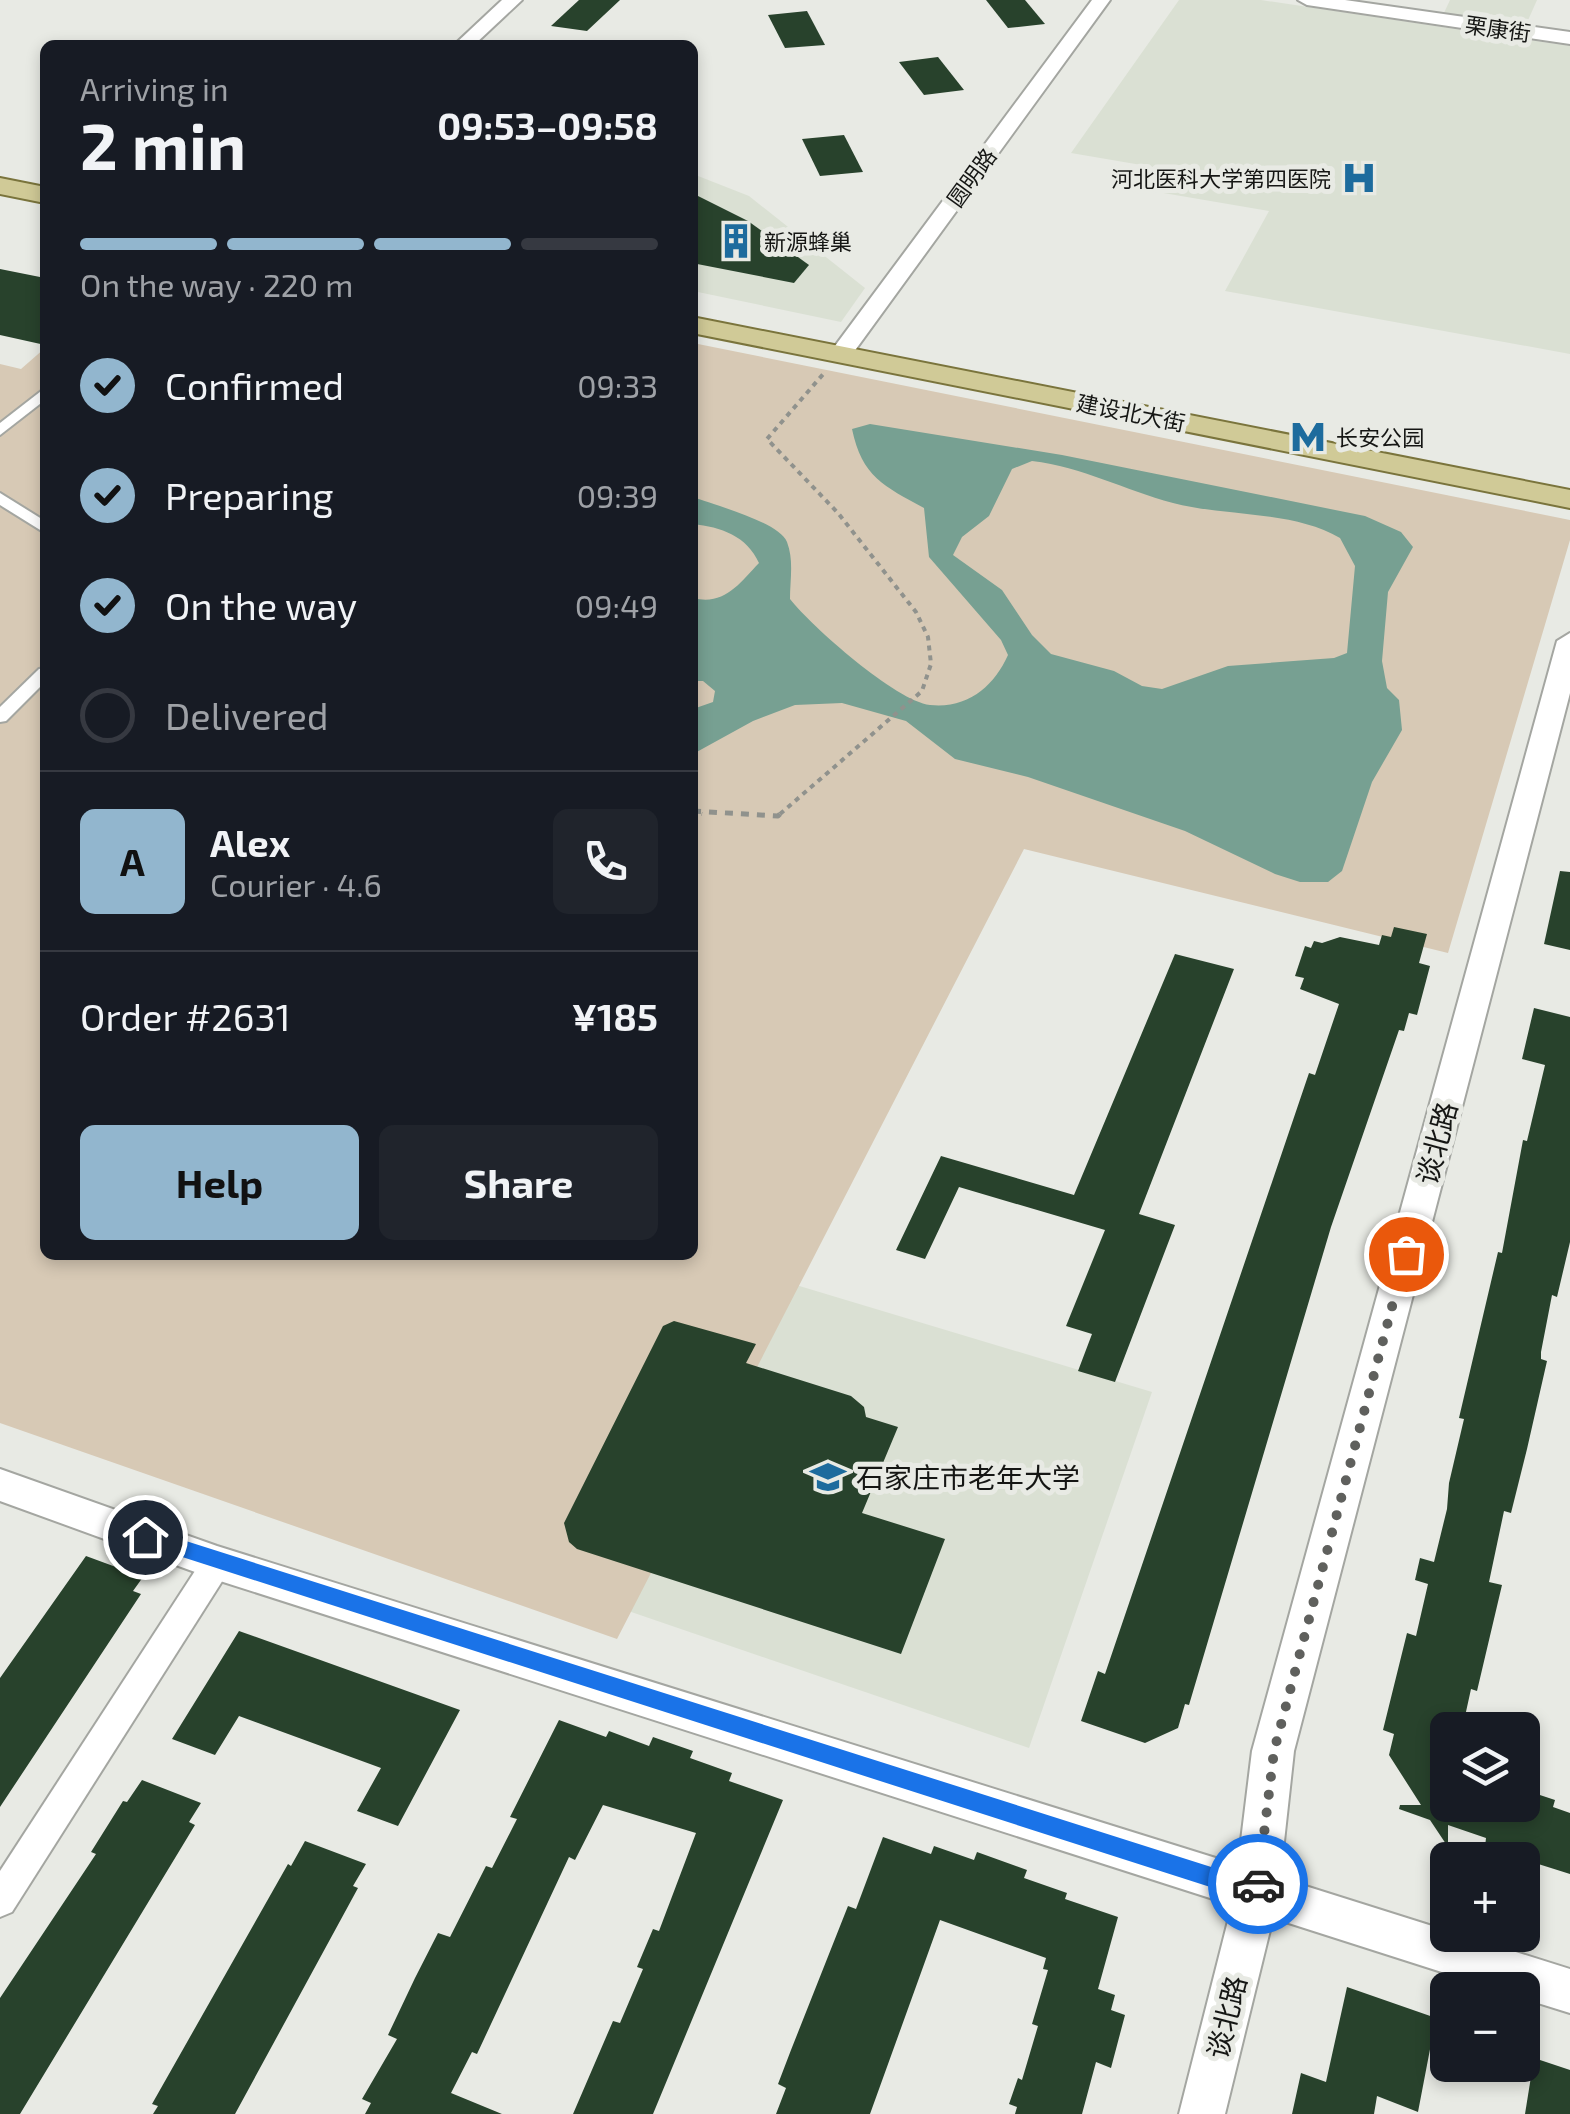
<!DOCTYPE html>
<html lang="en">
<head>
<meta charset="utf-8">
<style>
  body { margin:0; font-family:"Exo 2","Noto Sans SC",sans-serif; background:#20242c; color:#f1f3f6; height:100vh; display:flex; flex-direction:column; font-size:38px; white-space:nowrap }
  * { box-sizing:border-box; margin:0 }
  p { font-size:32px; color:#9ea1a6 }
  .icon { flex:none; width:55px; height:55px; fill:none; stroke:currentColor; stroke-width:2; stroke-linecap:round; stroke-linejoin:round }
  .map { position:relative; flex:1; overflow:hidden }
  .sheet { position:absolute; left:40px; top:40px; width:658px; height:1220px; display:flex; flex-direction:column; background:#171b24; border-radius:15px; box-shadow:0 5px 15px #0003 }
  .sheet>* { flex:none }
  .fabs { position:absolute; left:1430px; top:1712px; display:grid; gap:20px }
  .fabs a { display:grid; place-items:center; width:110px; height:110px; border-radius:15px; background:#171b24; box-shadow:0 5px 15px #0003; font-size:50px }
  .pin { position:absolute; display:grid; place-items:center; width:85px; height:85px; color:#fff; margin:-42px; border:5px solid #fff; border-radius:50%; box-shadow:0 2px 10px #0007 }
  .courier { position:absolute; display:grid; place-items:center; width:100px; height:100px; margin:-50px; border:8px solid #1a73e8; border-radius:50%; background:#fff; color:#222; box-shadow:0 2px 12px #0007 }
  .summary em { font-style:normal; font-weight:700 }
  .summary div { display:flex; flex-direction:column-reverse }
  .summary { display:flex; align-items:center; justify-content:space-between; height:170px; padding:0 40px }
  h1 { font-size:65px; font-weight:700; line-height:75px }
  .bar { display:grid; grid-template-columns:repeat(4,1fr); gap:15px 10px; align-content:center; height:120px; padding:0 40px }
  .bar i { height:12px; border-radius:8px; background:#363941 }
  .bar .selected { background:#92b6ce }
  .bar p { grid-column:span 4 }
  .line { display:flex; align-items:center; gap:25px; padding:0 40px; border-top:2px solid #363941 }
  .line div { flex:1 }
  .round { display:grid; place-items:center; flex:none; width:105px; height:105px; border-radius:15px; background:#20242c }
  ol { padding:0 40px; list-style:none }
  li { display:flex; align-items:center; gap:30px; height:110px }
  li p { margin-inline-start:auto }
  li .icon { padding:10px; border-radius:50%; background:#92b6ce; color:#111; stroke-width:4 }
  li:last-child { color:#9ea1a6 }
  li i { width:55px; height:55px; border:5px solid #363941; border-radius:50% }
  .primary-button { display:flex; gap:20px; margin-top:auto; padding:20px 40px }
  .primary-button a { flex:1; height:115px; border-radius:15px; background:#92b6ce; color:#111; font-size:40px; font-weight:700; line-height:115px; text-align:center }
  .primary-button a+a { background:#20242c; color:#f1f3f6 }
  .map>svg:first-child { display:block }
</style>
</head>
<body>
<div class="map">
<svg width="1570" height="2114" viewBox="0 0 1570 2114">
  <rect width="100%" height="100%" fill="#e8eae4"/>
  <!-- built -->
  <g fill="#dae0d3">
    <path d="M1179 0H1261L1570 46V354L1225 291 1269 211 1140 189 1153 167 1071 153Z"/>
    <path d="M1450 0H1537L1525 27 1443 15Z"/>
    <path d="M693 174 749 196 865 288 841 322 693 291Z"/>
    <path d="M693 1254 1152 1392 1029 1748 485 1562Z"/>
  </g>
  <!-- green -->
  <path fill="#d7c9b5" d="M693 343 1570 520V540L1448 953 1024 849 617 1639 0 1423V364L21 369 45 348V1255H692Z"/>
  <!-- water -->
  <path fill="#77a092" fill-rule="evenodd" d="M870 424 1062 455 1365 516 1401 532 1413 547 1388 592 1382 661 1387 688 1399 700 1402 730 1372 782 1342 871 1328 882H1300L1275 874 1185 831 1028 777 955 759 906 721 842 703 795 705 753 721 693 754V709L713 702 715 691 703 681H693V598C724 606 739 584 759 563 747 536 721 527 693 524V497C714 505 779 522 787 542 794 560 790 580 790 599 812 627 896 701 930 705 968 709 994 686 1008 655L1001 640 929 557 924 508C884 486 862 477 852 429ZM1032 461C1083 467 1124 490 1173 503 1226 517 1292 510 1340 538L1355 566 1347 653 1334 658 1228 666 1162 689 1142 686 1114 671 1051 654 1032 635 1002 590 953 555 962 537 989 516 1012 469Z"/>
  <!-- building -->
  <g fill="#28422c">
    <path d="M579 0H620L587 31 551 26Z"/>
    <path d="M986 0H1025L1045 24 1008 28Z"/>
    <path d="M807 11 825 45 785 48 768 15Z"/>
    <path d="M938 57 964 90 924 95 899 62Z"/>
    <path d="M844 135 863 172 820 176 802 139Z"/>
    <path d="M692 193 748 221 809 265 794 283 692 263Z"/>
    <path d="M0 269 45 278V345L0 335Z"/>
    <path d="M1560 871 1570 872V950L1544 944Z"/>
    <path d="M1394 927 1427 934 1419 963 1430 966 1417 1015 1409 1013 1404 1031 1399 1030 1331 1227 1189 1705 1185 1704 1178 1728 1145 1743 1081 1721 1098 1671 1105 1674 1309 1073 1315 1075 1339 1004 1300 989 1304 978 1295 976 1305 946 1311 948 1314 941 1322 943 1340 937 1379 945 1382 935 1391 937Z"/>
    <path d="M1175 954 1234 969 1139 1214 1175 1225 1115 1382 1078 1371 1092 1334 1066 1326 1105 1230 959 1187 925 1259 896 1250 941 1156 1074 1195Z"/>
    <path d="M1534 1008 1570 1017V1242L1557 1297 1552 1295 1541 1352V1359L1547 1361 1527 1449 1511 1513 1504 1511 1489 1582 1502 1585 1477 1691 1471 1689 1462 1730H1448V1805H1522V1789L1555 1800 1553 1807 1570 1813V1874L1485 1847 1486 1838 1448 1825V1847L1430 1820 1399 1809 1400 1805H1421L1389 1755 1394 1734 1383 1730 1407 1633 1416 1636 1428 1584 1415 1580 1420 1558 1434 1562 1447 1509 1449 1483 1464 1419 1459 1418 1498 1252 1502 1253 1523 1140 1527 1141 1545 1065 1522 1059Z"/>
    <path d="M674 1321 756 1344 746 1363 851 1396 864 1407 866 1417 898 1427 862 1513 945 1539 901 1654 577 1549 569 1542 564 1523 663 1326Z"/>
    <path d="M86 1556 143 1577 133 1591 141 1594 0 1807V1678Z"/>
    <path d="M239 1631 460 1710 398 1826 357 1811 381 1768 239 1716 215 1755 172 1739Z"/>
    <path d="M559 1720 606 1737 609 1731 649 1746 653 1737 693 1751 690 1758 732 1773 729 1781 783 1800 653 2114H573L613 2021 620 2023 643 1969 637 1967 653 1929 659 1931 696 1833 603 1805 575 1860 569 1857 477 2054 472 2052 451 2093 502 2114H365L371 2103 362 2099 397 2039 388 2035 415 1978 438 1933 450 1937 486 1866 492 1868 517 1819 510 1817Z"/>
    <path d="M142 1780 201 1803 189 1822 195 1825 20 2114H0V1998L96 1854 91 1852 123 1801 127 1802Z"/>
    <path d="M883 1837 931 1854 934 1846 974 1860 977 1852 1027 1870 1024 1878 1067 1893 1065 1899 1118 1917 1098 1989 1115 1995 1111 2010 1125 2015 1111 2068 1096 2062 1082 2114H1015L1017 2107 1009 2104 1018 2078 1022 2080 1038 2026 1032 2024 1048 1970 1043 1969 1046 1958 940 1920 870 2114H776L786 2088 778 2084 791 2050 848 1906 856 1909Z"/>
    <path d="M305 1841 366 1864 353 1886 358 1888 235 2114H153L158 2106 152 2104 288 1864 291 1866Z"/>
    <path d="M1347 1987 1436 2018 1418 2112 1377 2096 1374 2114H1292L1301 2073 1326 2082Z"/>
    <path d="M1534 2058 1570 2070V2114H1525Z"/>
  </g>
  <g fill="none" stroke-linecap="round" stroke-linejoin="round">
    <defs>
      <g id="pedestrian">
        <path d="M45 388V400L0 435V423Z"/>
        <path d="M0 493 45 521V533L0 505Z"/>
        <path d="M45 668V682L6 721 0 722V707L39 669Z"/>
      </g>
      <path id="minor" d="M217 1550 228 1554 232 1563 228 1572 12 1912 0 1917V1871L206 1554Z"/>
      <g id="tertiary">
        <path d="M502 0H522L474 45H454Z"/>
        <path d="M1092 0H1110L848 360H832L828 355 832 350Z"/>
        <path d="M1298 0H1345L1570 32V44L1307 5Z"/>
        <path d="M1570 633V693L1294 1751 1280 1878 1448 1931V1935H1462L1570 1969V2013L1522 1998V1990H1498L1273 1918 1225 2114H1179L1232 1905 217 1580 0 1501V1469L217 1546 1238 1865 1252 1751 1557 641Z"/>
      </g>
      <g id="primary">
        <path d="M0 178 45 187V203L0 194Z"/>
        <path d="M692 317 1570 490V508L692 333Z"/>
      </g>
    </defs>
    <!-- pedestrian casing -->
    <use href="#pedestrian" stroke="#a4a6a1" stroke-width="4"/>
    <!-- minor casing -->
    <use href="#minor" stroke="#a4a6a1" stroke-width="4"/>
    <!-- tertiary casing -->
    <use href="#tertiary" stroke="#a4a6a1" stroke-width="4"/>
    <!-- primary casing -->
    <use href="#primary" stroke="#7a743c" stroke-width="4"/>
    <!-- path-far1 -->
    <g stroke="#90928d" stroke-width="4" stroke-dasharray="5 5" stroke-linecap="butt">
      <path d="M692 811 702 814"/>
      <path d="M780 814 922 691 931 664 928 637 916 612 838 513 767 439 825 372"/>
    </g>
    <!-- path -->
    <path stroke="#90928d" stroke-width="5" stroke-dasharray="8 8" stroke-linecap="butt" d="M693 811 778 816 783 811"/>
    <!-- pedestrian -->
    <use href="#pedestrian" fill="#fff" fill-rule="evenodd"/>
    <!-- minor -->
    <use href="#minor" fill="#fff" fill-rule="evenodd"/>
    <!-- tertiary -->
    <use href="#tertiary" fill="#fff" fill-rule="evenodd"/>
    <!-- primary -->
    <use href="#primary" fill="#d0ca97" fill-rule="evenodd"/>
  </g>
  <!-- route -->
  <path fill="#1a73e8" d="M145 1528 1249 1879 1258 1873 1266 1876 1269 1884 1265 1899 1257 1902 145 1545 135 1537Z"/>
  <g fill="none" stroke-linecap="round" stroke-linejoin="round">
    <!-- done -->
    <path stroke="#5f605d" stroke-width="10" stroke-dasharray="0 18" d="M1258 1884 1274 1751 1406 1254"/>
  </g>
  <!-- icons -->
  <defs>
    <symbol id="hospital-bare" viewBox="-9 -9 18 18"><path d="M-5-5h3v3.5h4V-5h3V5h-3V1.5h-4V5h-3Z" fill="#1d6b9d" stroke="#e8eae4" stroke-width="2.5" paint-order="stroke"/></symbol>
    <symbol id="building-bare" viewBox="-9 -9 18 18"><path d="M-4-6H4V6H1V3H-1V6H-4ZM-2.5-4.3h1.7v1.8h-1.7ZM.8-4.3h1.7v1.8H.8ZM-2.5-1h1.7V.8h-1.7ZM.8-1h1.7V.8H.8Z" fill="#1d6b9d" stroke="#e8eae4" stroke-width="2.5" paint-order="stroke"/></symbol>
    <symbol id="metro-bare" viewBox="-9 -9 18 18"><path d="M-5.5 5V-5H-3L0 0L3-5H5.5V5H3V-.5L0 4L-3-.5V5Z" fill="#1d6b9d" stroke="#e8eae4" stroke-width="2.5" paint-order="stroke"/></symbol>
    <symbol id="university-bare" viewBox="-9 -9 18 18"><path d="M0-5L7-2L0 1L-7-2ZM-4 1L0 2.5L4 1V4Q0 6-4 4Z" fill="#1d6b9d" stroke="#e8eae4" stroke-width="2.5" paint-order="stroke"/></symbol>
  </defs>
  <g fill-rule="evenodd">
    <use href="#hospital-bare" x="1334" y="153" width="50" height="50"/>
    <use href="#building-bare" x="711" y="216" width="50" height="50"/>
    <use href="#metro-bare" x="1283" y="412" width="50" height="50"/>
    <use href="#university-bare" x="803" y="1452" width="50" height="50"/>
  </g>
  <g text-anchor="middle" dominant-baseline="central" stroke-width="10" stroke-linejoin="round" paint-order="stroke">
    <!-- far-street labels -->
    <g font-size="22" fill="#151614" stroke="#e8eae4">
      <text transform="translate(1498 28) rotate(8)">栗康街</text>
      <text transform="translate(971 177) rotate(-54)">圆明路</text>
      <text transform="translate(1131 412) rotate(11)">建设北大街</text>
    </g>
    <!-- far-poi labels -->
    <g font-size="22" fill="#151614" stroke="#e8eae4" text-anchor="start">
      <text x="1331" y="178" text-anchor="end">河北医科大学第四医院</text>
      <text x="764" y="241">新源蜂巢</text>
      <text x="1336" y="437">长安公园</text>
    </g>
    <!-- street labels -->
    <g font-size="28" fill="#151614" stroke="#e8eae4">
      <text transform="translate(1436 1143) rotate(-75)">谈北路</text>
      <text transform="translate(1226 2017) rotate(-76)">谈北路</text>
    </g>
    <!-- poi labels -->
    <g font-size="28" fill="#151614" stroke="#e8eae4" text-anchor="start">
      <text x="856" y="1477">石家庄市老年大学</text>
    </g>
  </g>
</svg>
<div class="fabs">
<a><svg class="icon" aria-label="layers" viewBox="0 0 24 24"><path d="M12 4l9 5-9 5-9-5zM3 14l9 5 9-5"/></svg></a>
<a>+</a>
<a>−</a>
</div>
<div class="pin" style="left:1406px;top:1254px;background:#ea580c"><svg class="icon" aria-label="bag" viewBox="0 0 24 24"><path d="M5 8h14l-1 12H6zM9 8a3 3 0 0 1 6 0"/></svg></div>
<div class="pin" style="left:145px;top:1537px;background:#1f2937"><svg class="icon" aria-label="home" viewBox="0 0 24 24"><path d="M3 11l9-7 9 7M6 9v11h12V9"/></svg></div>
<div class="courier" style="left:1258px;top:1884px"><svg class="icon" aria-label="car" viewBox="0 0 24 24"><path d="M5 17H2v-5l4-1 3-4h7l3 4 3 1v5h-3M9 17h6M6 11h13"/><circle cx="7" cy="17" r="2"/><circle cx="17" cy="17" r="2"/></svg></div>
<section class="sheet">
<div class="summary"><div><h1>2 min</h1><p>Arriving in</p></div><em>09:53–09:58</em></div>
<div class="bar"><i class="selected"></i><i class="selected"></i><i class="selected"></i><i></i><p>On the way · 220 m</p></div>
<ol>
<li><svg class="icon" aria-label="check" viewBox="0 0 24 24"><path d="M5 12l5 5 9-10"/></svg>Confirmed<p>09:33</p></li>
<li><svg class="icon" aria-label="check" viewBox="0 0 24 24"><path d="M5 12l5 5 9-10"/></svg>Preparing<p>09:39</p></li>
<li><svg class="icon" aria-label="check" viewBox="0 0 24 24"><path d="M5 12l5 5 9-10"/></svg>On the way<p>09:49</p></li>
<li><i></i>Delivered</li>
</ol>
<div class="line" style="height:180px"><b class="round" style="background:#92b6ce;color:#111">A</b><div><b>Alex</b><p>Courier · 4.6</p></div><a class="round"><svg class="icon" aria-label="phone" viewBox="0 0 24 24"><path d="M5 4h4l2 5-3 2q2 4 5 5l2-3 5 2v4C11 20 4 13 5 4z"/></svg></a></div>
<div class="line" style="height:130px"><div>Order #2631</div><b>¥185</b></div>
<div class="primary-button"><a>Help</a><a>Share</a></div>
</section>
</div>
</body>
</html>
